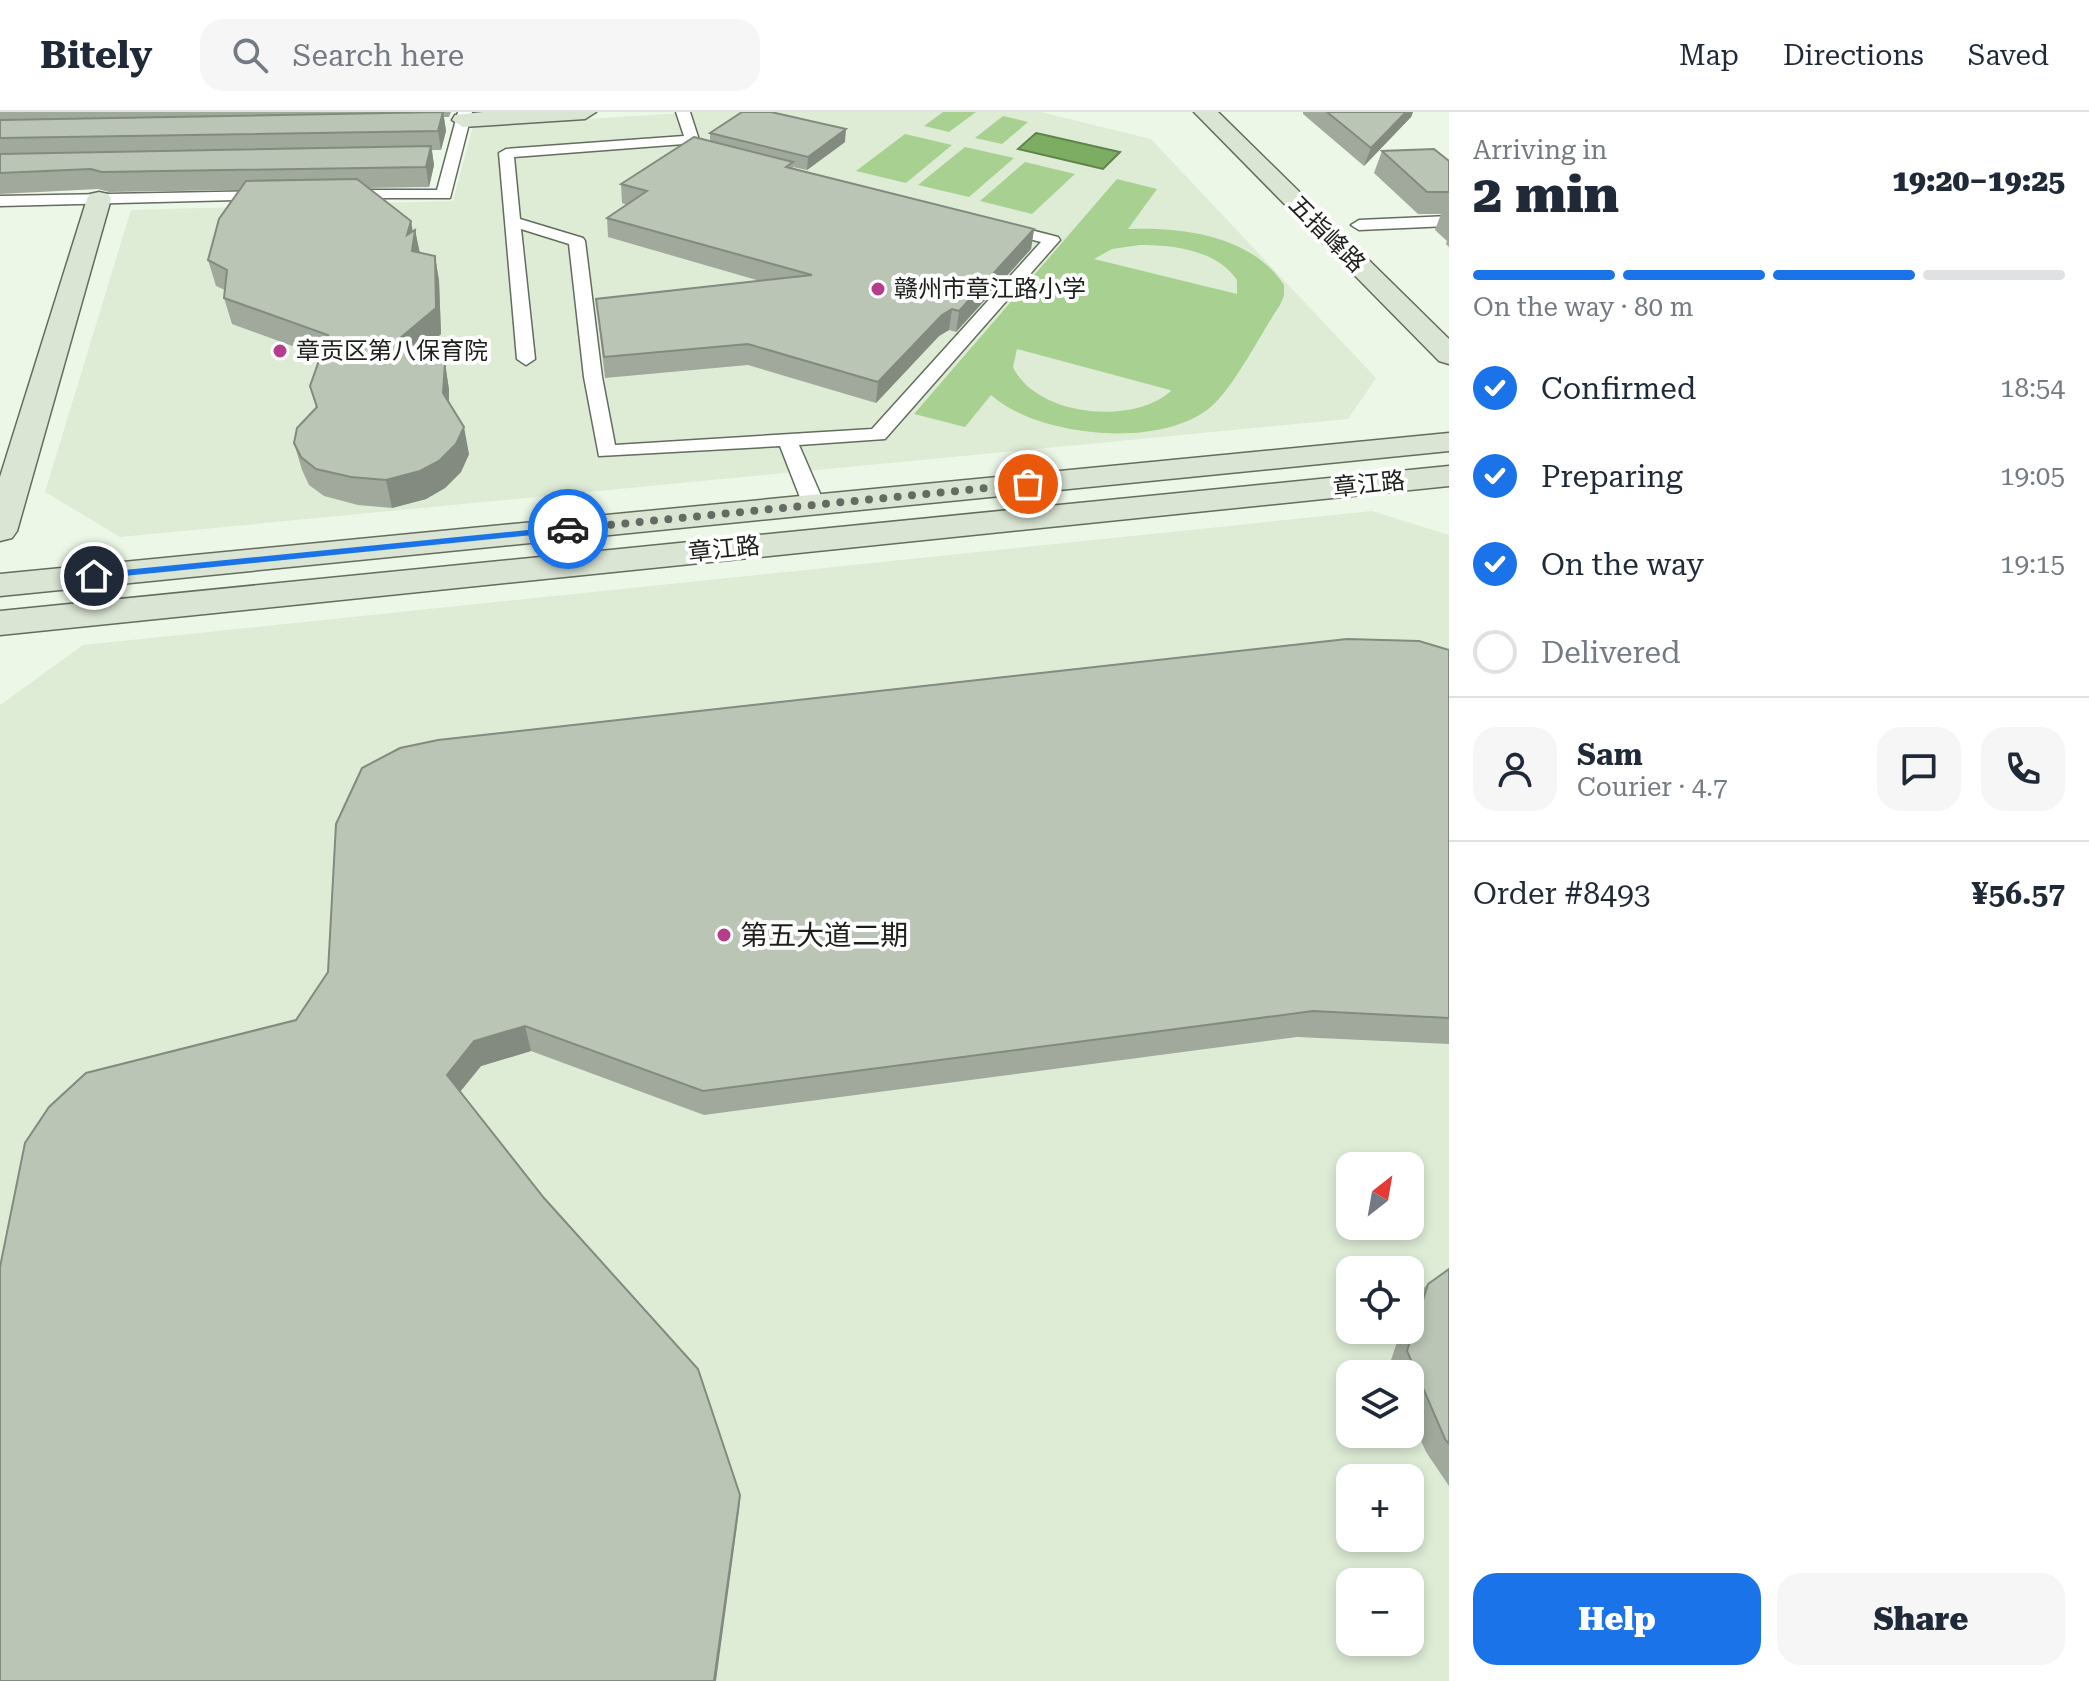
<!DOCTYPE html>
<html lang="en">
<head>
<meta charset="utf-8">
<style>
  body { margin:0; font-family:"Roboto Serif","Noto Sans SC",serif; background:#f6f6f7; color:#1f2937; height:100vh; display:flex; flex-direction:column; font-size:30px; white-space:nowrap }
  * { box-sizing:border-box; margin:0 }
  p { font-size:26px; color:#747a83 }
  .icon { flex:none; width:44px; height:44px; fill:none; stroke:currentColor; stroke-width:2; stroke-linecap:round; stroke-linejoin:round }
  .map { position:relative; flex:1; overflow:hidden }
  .sheet { display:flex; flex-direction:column; background:#fff; width:640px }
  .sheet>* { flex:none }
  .needle { width:52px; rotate:31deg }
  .controls { position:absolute; left:1336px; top:1040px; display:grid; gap:16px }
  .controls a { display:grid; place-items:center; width:88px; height:88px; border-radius:16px; background:#fff; box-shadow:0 4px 12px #0003; font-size:40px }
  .pin { position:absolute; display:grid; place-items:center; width:68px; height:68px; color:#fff; margin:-34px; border:4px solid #fff; border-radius:50%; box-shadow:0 2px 8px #0007 }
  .courier { position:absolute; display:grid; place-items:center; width:80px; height:80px; margin:-40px; border:6px solid #1a73e8; border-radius:50%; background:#fff; color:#222; box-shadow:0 2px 10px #0007 }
  .headline em { font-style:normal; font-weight:800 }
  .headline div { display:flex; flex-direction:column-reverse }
  .headline { display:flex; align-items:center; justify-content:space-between; height:136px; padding:0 24px }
  h1 { font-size:52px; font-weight:800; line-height:60px }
  .bar { display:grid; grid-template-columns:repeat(4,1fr); gap:12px 8px; align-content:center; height:96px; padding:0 24px }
  .bar i { height:10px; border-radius:6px; background:#e0e1e3 }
  .bar .active { background:#1a73e8 }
  .bar p { grid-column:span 4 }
  .line { display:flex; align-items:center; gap:20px; padding:0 24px; border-top:2px solid #e0e1e3 }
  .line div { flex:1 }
  .round { display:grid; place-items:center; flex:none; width:84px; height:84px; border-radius:24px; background:#f6f6f7 }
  ol { padding:0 24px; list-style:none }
  li { display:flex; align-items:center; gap:24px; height:88px }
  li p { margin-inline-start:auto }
  li .icon { padding:8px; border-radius:50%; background:#1a73e8; color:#fff; stroke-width:4 }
  li:last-child { color:#747a83 }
  li i { width:44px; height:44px; border:4px solid #e0e1e3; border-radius:50% }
  .action { display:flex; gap:16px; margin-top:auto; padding:16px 24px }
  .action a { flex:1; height:92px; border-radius:24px; background:#1a73e8; color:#fff; font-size:32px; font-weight:800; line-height:92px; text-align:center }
  .action a+a { background:#f6f6f7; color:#1f2937 }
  header { display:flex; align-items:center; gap:48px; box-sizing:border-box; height:112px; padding:0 40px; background:#fff; border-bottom:2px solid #e0e1e3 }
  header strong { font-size:38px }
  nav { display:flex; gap:44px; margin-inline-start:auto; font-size:28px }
  .search { width:560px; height:72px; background:#f6f6f7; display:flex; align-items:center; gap:20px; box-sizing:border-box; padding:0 28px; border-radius:24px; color:#747a83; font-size:30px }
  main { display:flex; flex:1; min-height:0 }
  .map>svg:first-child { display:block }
</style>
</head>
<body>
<header>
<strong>Bitely</strong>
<div class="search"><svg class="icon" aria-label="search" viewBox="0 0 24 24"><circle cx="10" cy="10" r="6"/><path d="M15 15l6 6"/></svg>Search here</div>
<nav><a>Map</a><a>Directions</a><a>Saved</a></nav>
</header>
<main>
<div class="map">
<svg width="1449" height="1569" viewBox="0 0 1449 1569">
  <rect width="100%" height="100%" fill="#ecf7e7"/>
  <!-- built -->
  <g fill="#deecd6" fill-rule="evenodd">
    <path d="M700 0H1041L1151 27 1376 266 1348 307 120 425 45 380 131 98 453 89 473 14Z"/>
    <path d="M1372 399 1449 423V1569H0V593L83 533ZM1350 1054H1410V1114H1350ZM1350 1158H1410V1218H1350ZM1350 1262H1410V1322H1350ZM1350 1366H1410V1426H1350ZM1350 1470H1410V1530H1350Z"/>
  </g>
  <!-- green -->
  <g fill="#a8d191" fill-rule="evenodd">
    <path d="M943 0H976L949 20 924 14Z"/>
    <path d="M1003 4 1028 10 1002 32 975 26Z"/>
    <path d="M905 22 952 33 906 71 856 59Z"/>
    <path d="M965 35 1014 46 969 85 918 73Z"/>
    <path d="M1025 50 1075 62 1032 102 980 89Z"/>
    <path d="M1117 67 1157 77 1128 117C1182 115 1251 123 1284 173V184L1280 193C1262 220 1237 269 1216 290 1169 339 1038 326 991 283L965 315 914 302ZM1140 133C1173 133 1217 138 1237 168V182L1094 147 1112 137ZM1017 237 1170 278 1171 279C1132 314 1036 304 1013 255Z"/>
  </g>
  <!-- water -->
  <path fill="#7dad62" stroke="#60824c" stroke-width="2" d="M1036 21 1120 40 1103 57 1018 37Z"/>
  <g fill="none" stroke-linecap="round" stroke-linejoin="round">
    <defs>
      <g id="lane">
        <path d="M458 0H472L450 86H336V80L342 78H437Z"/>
        <path d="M676 0H690L699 28 697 31 514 45 520 107 583 126 585 129 602 265 615 333 872 317 1041 130 990 117V111L996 109 1058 125 1060 128 885 327 799 333 825 393 821 397H807L803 393 780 334 599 344 584 265 569 132 521 117 535 247 526 253 517 247 499 41 506 37 684 24Z"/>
        <path d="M273 79 279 81V87L0 94V84Z"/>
        <path d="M1449 104V114L1359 118 1351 113 1359 108Z"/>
      </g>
      <g id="secondary">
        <path d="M483 0H596L585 7 463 15 452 8 455 3Z"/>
        <path d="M1194 0H1218L1449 227V252L1439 249Z"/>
        <path d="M99 80 108 82 111 87 17 419 12 426 0 429V365L87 87 90 82Z"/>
        <path d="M1449 321V339L0 484V462Z"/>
        <path d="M1449 354V374L0 523V499Z"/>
      </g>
    </defs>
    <!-- lane casing -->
    <use href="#lane" stroke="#636c5e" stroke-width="3"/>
    <!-- secondary casing -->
    <use href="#secondary" stroke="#636c5e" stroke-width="3"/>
    <!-- lane -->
    <use href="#lane" fill="#fff" fill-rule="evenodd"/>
    <!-- secondary -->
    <use href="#secondary" fill="#dae5d4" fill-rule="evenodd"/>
  </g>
  <!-- wall -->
  <g fill="#a1a99d">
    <path d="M0 0H451L449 5H444L446 19 441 38H432L434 53 429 75 368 76 413 119 415 118 420 141 435 144 439 169 441 222 422 239 445 251 449 278V290L469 342 461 360 445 376 426 387 392 396 358 393 324 384 309 373 302 358 294 331 316 296 310 274 320 244 232 212 224 186 225 178 216 174 208 148 239 78 109 80 98 77 0 82Z"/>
    <path d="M1303 0H1413L1411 5 1364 54 1303 2Z"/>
    <path d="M710 21 845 30 807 58 793 55V56L1034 117 1031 137 956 220 949 218 939 224 876 291 748 253 605 266 596 187 760 169 608 125 607 106 627 93 622 91 621 72 710 29Z"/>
    <path d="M1382 39 1449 49V135L1446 132 1447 129 1435 118 1441 102H1418L1374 61Z"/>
    <path d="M1449 538V932L1297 925 704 1003 531 939 481 954 460 980 740 1383 739 1399 296 908Z"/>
    <path d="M1449 1157V1374L1426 1340 1410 1303V1262H1392L1389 1254 1401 1218H1410V1189L1428 1172Z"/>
  </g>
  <!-- shaded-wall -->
  <g fill="#838a7f">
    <path d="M443 0 446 19 441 38 438 19Z"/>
    <path d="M1406 0H1413L1411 5 1364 54 1371 36Z"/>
    <path d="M846 17 845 30 807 58 808 45Z"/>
    <path d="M431 34 434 53 429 75 426 55Z"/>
    <path d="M411 109 414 126 415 118 420 143 417 165 407 123Z"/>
    <path d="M1034 117 1031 137 956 220 959 199Z"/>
    <path d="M435 144 439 169 441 222 406 253 400 226Z"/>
    <path d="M952 197 949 218 939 224 876 291 878 270 942 203Z"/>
    <path d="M445 251 449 278 448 308 443 281Z"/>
    <path d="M464 315 469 342 461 360 445 376 426 387 392 396 386 368Z"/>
    <path d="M525 914 531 939 481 954 454 987 447 963 474 929Z"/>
    <path d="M740 1383 739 1399 716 1569H714Z"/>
  </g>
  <!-- building -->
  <g fill="#bbc5b6" stroke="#838a7f" stroke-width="2">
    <path d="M443 0 438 19 0 26V8Z"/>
    <path d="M742 0H771L846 17 808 45 710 21Z"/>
    <path d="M1327 0H1406L1371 36Z"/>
    <path d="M694 25 793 50 786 55 1034 117 959 199 952 197 942 203 878 270 748 232 604 245 596 187 812 163 607 106 647 79 621 72Z"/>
    <path d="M431 34 426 55 102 60 91 57 0 61V42Z"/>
    <path d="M1434 37 1449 49V80H1427L1382 39Z"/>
    <path d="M357 67 411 109 407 123 415 118 412 139 435 144 436 196 400 226 445 251 443 281 464 315 456 332 439 349 420 359 386 368 351 365 316 357 301 345 294 331 297 316 317 295 310 274 328 223 224 186 227 158 208 148 219 107 246 69Z"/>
    <path d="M1347 527 1419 529 1449 538V906L1313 899 703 979 525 914 474 929 447 963 544 1086 698 1257 740 1383 714 1569H0V1155L25 1031 49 995 86 961 296 908 328 860 336 712 362 656 400 636 438 628Z"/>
    <path d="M1449 1157V1332L1445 1327 1407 1239 1428 1172Z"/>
  </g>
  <!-- route -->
  <path fill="#1a73e8" d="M568 414 573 417 572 419 94 467 89 464 94 461Z"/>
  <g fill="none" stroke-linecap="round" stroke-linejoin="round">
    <!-- done -->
    <path stroke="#656b62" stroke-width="8" stroke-dasharray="0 14.4" d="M568 417 1028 372"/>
  </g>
  <!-- markers -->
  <g fill="#b83c8c" stroke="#fff" stroke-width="3">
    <circle cx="878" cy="177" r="8"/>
    <circle cx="280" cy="239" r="8"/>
    <circle cx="724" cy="823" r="8"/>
  </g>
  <g text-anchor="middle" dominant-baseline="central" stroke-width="8" stroke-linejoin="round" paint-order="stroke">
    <!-- far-street labels -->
    <g font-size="24" fill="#1c1f1a" stroke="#fff">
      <text transform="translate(1327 122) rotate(45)">五指峰路</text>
      <text transform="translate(1369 372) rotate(-6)">章江路</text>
      <text transform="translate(724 437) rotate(-6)">章江路</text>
    </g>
    <!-- far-poi labels -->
    <g font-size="24" fill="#1c1f1a" stroke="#fff" text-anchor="start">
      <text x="894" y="177">赣州市章江路小学</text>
      <text x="296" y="239">章贡区第八保育院</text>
    </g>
    <!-- poi labels -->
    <g font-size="28" fill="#1c1f1a" stroke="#fff" text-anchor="start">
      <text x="740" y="823">第五大道二期</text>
    </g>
  </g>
</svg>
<div class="controls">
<a><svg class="needle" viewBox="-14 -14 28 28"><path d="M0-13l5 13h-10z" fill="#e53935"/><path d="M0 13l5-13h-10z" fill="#747a83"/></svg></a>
<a><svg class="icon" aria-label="locate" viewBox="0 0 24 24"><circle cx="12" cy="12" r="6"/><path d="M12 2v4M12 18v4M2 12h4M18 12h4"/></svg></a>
<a><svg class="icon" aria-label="layers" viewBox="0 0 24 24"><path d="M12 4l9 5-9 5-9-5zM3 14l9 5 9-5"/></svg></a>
<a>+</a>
<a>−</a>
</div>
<div class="pin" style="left:1028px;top:372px;background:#ea580c"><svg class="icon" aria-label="bag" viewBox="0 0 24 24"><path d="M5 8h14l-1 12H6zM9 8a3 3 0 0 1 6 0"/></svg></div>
<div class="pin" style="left:94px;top:464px;background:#1f2937"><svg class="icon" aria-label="home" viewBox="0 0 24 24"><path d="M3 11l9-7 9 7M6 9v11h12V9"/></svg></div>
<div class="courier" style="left:568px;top:417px"><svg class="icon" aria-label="car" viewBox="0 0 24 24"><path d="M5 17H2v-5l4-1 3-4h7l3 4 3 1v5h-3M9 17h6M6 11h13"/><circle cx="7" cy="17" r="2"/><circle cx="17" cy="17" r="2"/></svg></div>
</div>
<section class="sheet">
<div class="headline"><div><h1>2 min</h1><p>Arriving in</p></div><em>19:20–19:25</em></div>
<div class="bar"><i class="active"></i><i class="active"></i><i class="active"></i><i></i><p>On the way · 80 m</p></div>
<ol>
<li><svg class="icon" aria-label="check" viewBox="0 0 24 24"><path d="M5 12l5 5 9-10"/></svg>Confirmed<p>18:54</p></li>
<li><svg class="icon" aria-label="check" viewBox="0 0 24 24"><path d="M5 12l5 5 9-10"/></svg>Preparing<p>19:05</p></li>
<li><svg class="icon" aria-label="check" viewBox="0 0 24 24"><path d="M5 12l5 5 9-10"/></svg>On the way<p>19:15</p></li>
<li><i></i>Delivered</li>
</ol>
<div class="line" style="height:144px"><a class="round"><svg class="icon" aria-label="person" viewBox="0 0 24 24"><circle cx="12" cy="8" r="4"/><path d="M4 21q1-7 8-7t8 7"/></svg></a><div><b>Sam</b><p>Courier · 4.7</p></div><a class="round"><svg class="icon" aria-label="chat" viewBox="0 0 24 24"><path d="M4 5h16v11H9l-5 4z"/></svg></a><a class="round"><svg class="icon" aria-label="phone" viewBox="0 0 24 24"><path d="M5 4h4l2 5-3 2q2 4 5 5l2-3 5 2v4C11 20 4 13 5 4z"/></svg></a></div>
<div class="line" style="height:104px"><div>Order #8493</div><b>¥56.57</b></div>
<div class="action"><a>Help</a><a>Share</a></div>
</section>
</main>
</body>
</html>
